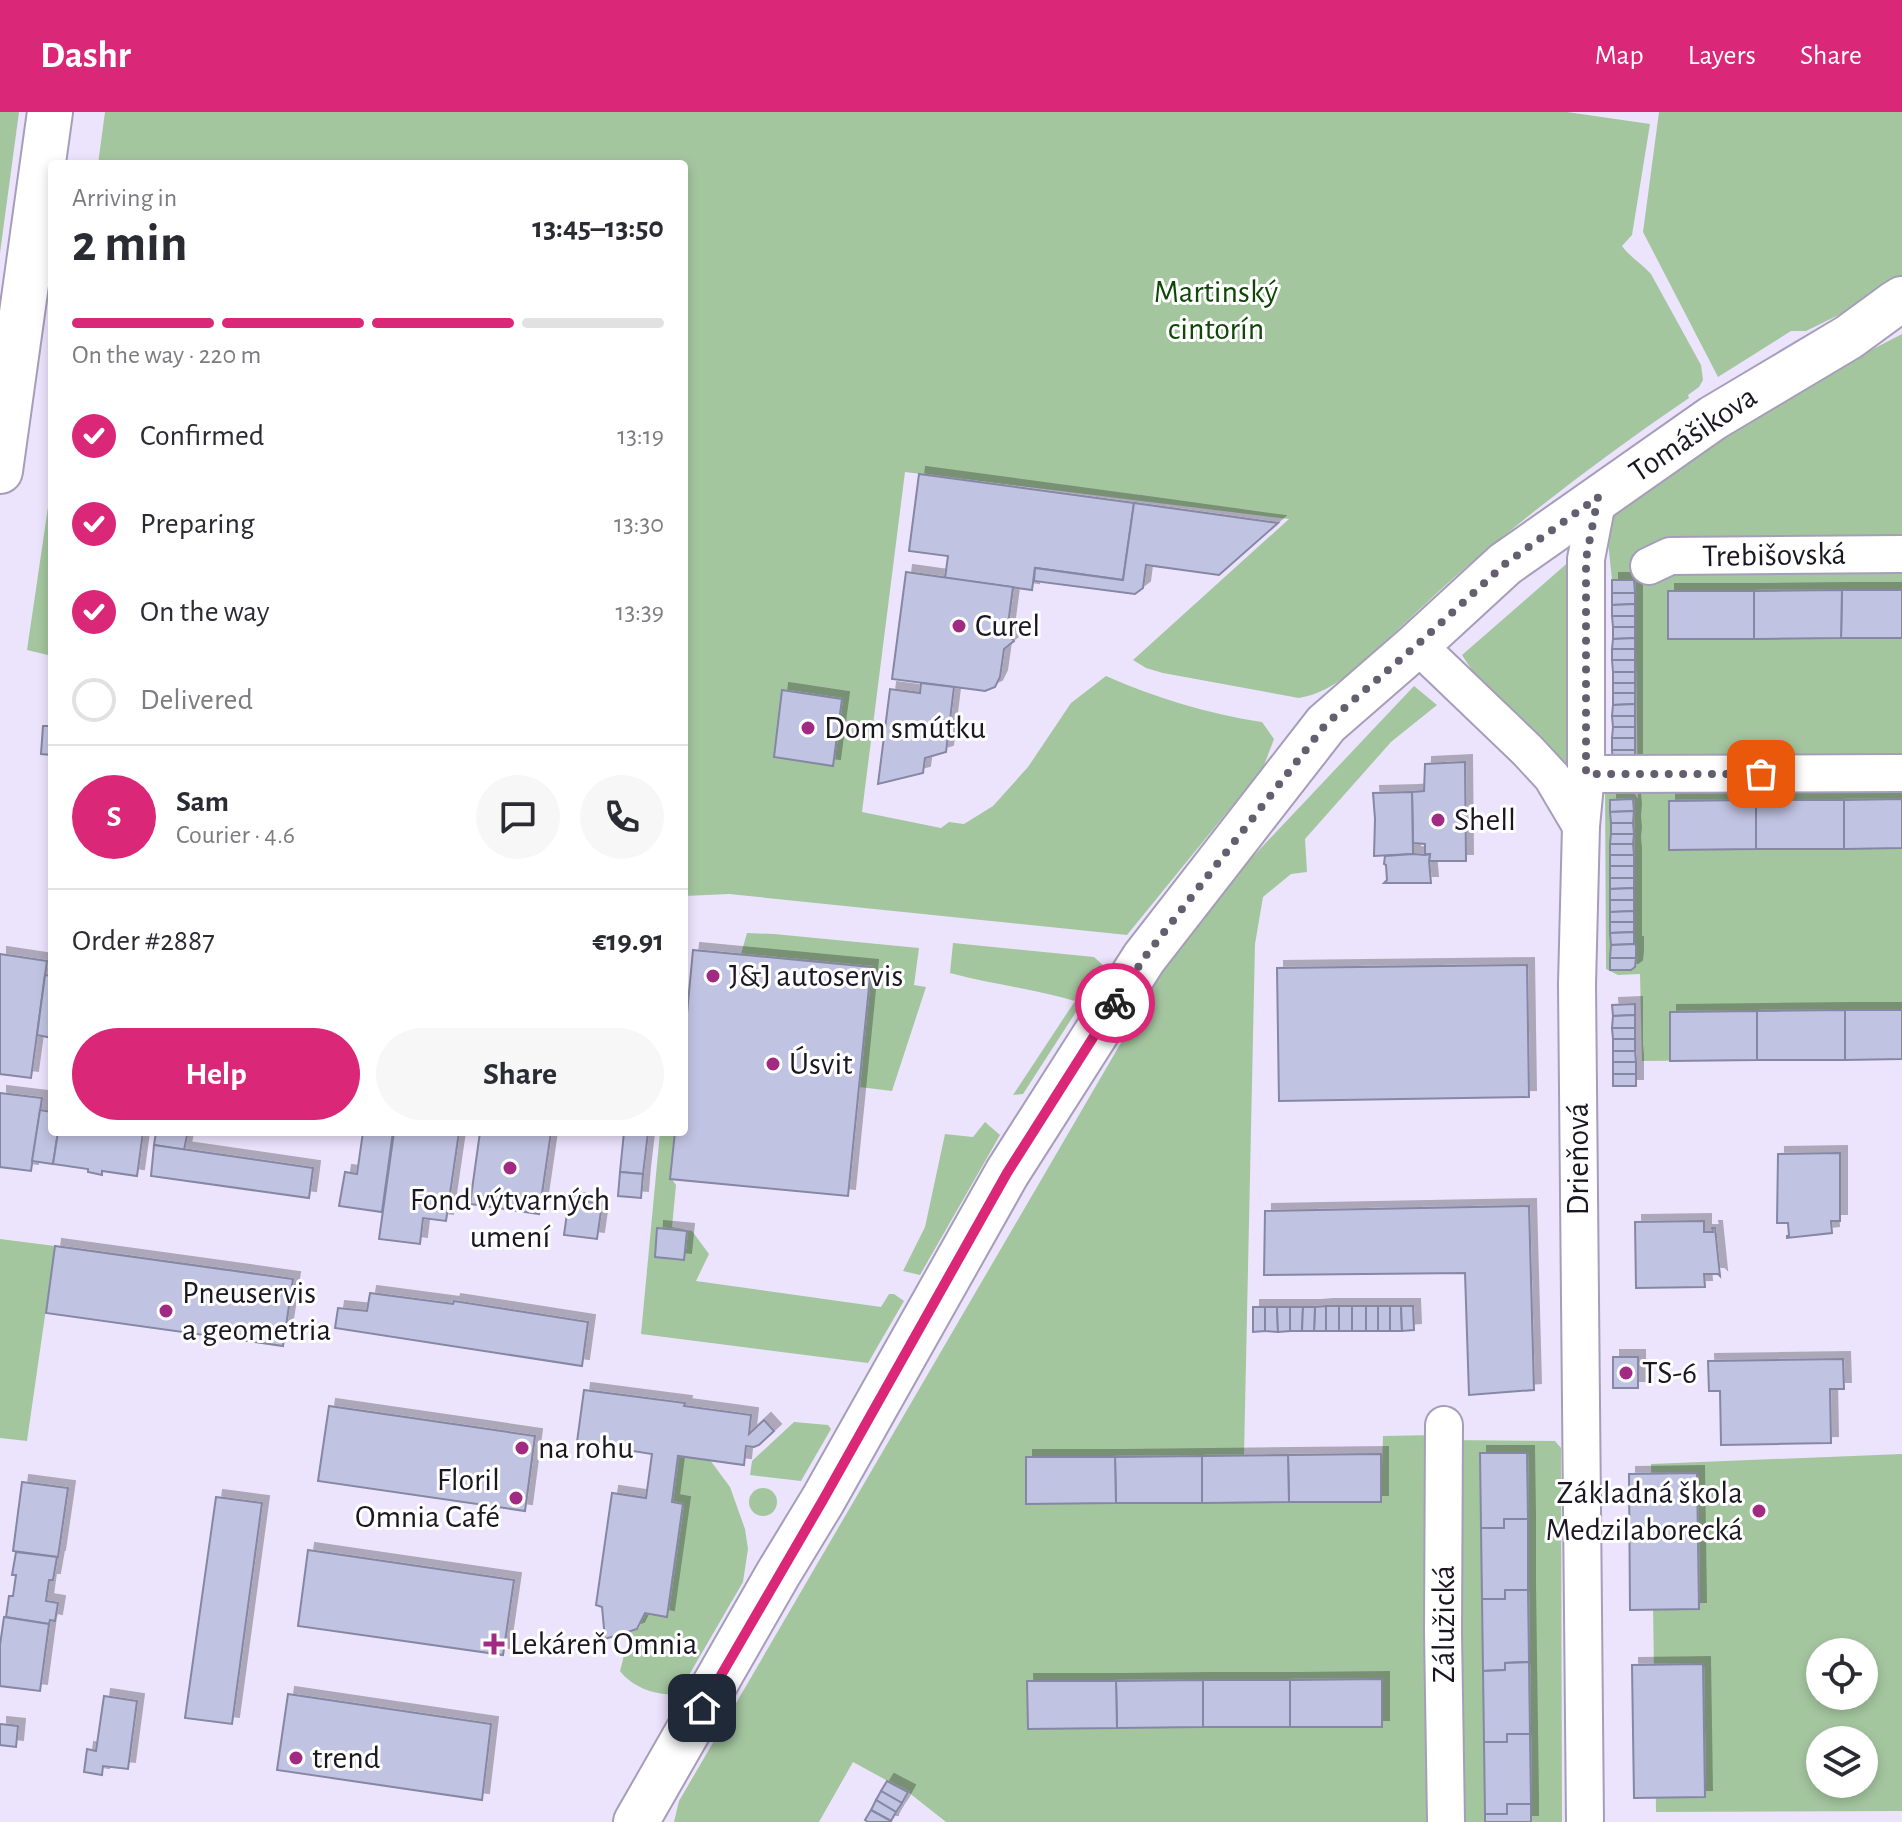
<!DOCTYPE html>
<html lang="en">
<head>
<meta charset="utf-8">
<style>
  body { margin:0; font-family:"Alegreya Sans",sans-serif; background:#f7f7f7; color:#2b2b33; height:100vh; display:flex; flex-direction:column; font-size:30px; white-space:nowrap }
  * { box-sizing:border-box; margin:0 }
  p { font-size:26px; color:#7c7c81 }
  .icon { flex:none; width:44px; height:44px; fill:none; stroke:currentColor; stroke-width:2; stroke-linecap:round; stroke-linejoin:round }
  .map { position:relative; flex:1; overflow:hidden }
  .drawer { position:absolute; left:48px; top:48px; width:640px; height:976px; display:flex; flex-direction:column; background:#fff; border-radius:8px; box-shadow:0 4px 12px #0003 }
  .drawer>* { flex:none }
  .buttons { position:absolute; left:1806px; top:1526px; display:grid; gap:16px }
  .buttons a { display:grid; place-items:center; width:72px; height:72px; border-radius:50%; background:#fff; box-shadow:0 4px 12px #0003; font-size:40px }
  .pin { position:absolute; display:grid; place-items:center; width:68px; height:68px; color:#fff; margin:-34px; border-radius:16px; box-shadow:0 4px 12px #0006 }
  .courier { position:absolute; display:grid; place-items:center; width:80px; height:80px; margin:-40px; border:6px solid #db2777; border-radius:50%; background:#fff; color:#222; box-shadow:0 2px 10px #0007 }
  .summary em { font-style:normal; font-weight:600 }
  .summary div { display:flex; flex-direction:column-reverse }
  .summary { display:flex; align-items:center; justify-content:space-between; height:136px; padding:0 24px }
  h1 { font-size:52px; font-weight:600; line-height:60px }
  .bar { display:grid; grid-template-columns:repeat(4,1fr); gap:12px 8px; align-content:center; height:96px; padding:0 24px }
  .bar i { height:10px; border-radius:6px; background:#e1e1e2 }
  .bar .current { background:#db2777 }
  .bar p { grid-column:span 4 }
  .line { display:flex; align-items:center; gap:20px; padding:0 24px; border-top:2px solid #e1e1e2 }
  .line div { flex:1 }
  .round { display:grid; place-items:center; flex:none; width:84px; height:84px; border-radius:42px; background:#f7f7f7 }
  ol { padding:0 24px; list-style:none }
  li { display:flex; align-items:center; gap:24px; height:88px }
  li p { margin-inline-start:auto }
  li .icon { padding:8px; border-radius:50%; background:#db2777; color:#fff; stroke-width:4 }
  li:last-child { color:#7c7c81 }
  li i { width:44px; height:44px; border:4px solid #e1e1e2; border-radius:50% }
  .primary-button { display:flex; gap:16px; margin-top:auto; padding:16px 24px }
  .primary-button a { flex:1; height:92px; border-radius:48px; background:#db2777; color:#fff; font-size:32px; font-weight:600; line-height:92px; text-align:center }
  .primary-button a+a { background:#f7f7f7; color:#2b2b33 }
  header { display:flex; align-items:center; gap:48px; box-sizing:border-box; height:112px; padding:0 40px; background:#db2777; color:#fff }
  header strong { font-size:38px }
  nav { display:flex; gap:44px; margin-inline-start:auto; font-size:28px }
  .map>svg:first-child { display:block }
</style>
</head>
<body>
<header>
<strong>Dashr</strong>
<nav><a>Map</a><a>Layers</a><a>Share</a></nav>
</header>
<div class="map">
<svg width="1902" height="1710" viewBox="0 0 1902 1710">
  <defs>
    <filter id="shadow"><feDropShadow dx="7" dy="-7" stdDeviation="0" flood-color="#0004"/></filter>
  </defs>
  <rect width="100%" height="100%" fill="#ece4fd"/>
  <!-- green -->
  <g fill="#a4c69f" fill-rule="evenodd">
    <path d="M0 0H19L0 141Z"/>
    <path d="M105 0H1567L1650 12 1632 123 1622 134C1630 145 1642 152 1651 162L1701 253 1703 268 1699 275 1688 283 1689 286C1611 339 1537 395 1465 456 1439 478 1414 503 1389 526 1362 550 1336 580 1299 586L1163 561 1146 556 1133 548 1289 407 905 360 862 700 941 716 949 710 964 712 993 694 1028 655 1071 591 1106 564C1155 586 1209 602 1262 610L1274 627 1263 656 1127 823 729 782 684 784V52H98Z"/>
    <path d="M1659 0H1902V172L1806 219H1791L1718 265 1643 120Z"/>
    <path d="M1902 222V946L1642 949 1640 862 1618 863 1606 857 1605 673 1633 679 1638 687 1635 468H1612L1606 410 1633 385 1698 341 1764 302 1813 268Z"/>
    <path d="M52 368V544L27 538Z"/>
    <path d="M1572 447 1569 671 1528 622 1473 560 1462 543Z"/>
    <path d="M1414 574 1437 593 1391 630 1305 727 1307 760 1291 762 1263 785 1255 832 1244 1343 1026 1345V1392L1381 1390 1383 1324 1437 1323 1439 1710H946L908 1680 853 1650 819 1710H674L679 1689 1192 809Z"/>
    <path d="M747 821 774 822 919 836 914 873 926 875 892 979 859 975 871 855 741 842Z"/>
    <path d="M953 831 1094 845 1105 855 1023 982 1013 983 1075 889C1034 877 991 872 950 861Z"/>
    <path d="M985 1010 1000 1023 920 1163 903 1159 925 1115 945 1022 973 1025Z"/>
    <path d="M660 1020H675L671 1066 676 1073 672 1115 692 1119 709 1142 696 1169 881 1195 889 1182H894L904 1189 868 1251 641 1222Z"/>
    <path d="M0 1127 55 1134 27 1329 0 1326Z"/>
    <path d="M794 1310 828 1313 831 1317 801 1369 750 1363 752 1349Z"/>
    <path d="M1448 1328 1555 1329 1561 1336 1562 1710H1446Z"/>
    <path d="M1902 1342V1699L1656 1700 1651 1352ZM1820 1540H1864V1584H1820ZM1820 1628H1864V1672H1820Z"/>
    <path d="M678 1344 710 1348 730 1375 745 1417 748 1437 743 1470 678 1582C657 1584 633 1576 620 1559L630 1520 639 1516 645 1501 667 1504 683 1392 672 1390Z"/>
    <circle cx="763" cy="1390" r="14"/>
  </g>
  <!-- building -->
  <g fill="#c1c3e2" stroke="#8587a3" stroke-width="2" filter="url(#shadow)">
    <path d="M919 362 1134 391 1123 468 1035 456 1032 478 945 466 948 444 909 439Z"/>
    <path d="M1134 391 1278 411 1219 463 1146 453 1143 476 1135 482 1034 469 1035 456 1123 468Z"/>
    <path d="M906 460 1013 475 1007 520 1014 529 1004 537 1000 565 995 575 985 579 978 578 892 567Z"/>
    <path d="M1612 468H1634L1635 481H1612Z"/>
    <path d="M1842 478H1902V526H1841Z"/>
    <path d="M1842 478 1841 526 1754 527V479Z"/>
    <rect x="1668" y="479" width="86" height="48"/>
    <path d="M1612 481H1635V492L1612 493Z"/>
    <path d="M1635 492V504H1612V493Z"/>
    <path d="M1612 504H1635V515H1613Z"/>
    <path d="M1613 515H1635V526L1613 527Z"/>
    <path d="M1635 526V537H1612L1613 527Z"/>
    <rect x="1612" y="537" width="23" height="11"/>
    <path d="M1612 548H1635V560H1613Z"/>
    <rect x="1613" y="560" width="22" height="11"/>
    <path d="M921 571 954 575 946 640 925 646 923 661 878 672 890 577 920 581Z"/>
    <rect x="1613" y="571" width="22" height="10"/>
    <path d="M782 578 842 587 833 654 774 645Z"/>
    <path d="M1613 581H1635V592L1613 593Z"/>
    <path d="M1635 592V604H1612L1613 593Z"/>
    <path d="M1612 604H1635V615H1613Z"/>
    <path d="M43 614H52V643L41 642Z"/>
    <path d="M1613 615H1635V626H1612Z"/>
    <rect x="1612" y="626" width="23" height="12"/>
    <path d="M1612 638H1635V650H1613Z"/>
    <path d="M1465 650 1466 749H1429L1430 742H1425V732L1413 731 1412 680 1424 679 1425 652Z"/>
    <path d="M1412 680 1413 742 1374 744 1375 707 1373 681Z"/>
    <path d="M1633 687 1634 699 1610 700V688Z"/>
    <path d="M1902 687V736L1844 737V688Z"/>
    <path d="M1756 688V737L1669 738V689Z"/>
    <rect x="1756" y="688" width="88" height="49"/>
    <path d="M1634 699 1633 711H1611L1610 700Z"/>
    <path d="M1611 711H1633L1634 722H1611Z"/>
    <path d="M1611 722H1634L1633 732H1610Z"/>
    <path d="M1610 732H1633L1634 743H1610Z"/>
    <path d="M1413 742 1425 743 1430 742 1429 749 1431 771H1384L1387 768 1386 753 1384 752 1385 744Z"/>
    <rect x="1610" y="743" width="24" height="11"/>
    <rect x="1610" y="754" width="24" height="12"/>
    <path d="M1610 766H1634V776L1610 777Z"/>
    <path d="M1634 776V788H1610V777Z"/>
    <path d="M1610 788H1634V799L1610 800Z"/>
    <path d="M1634 799V810H1610V800Z"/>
    <path d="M1610 810H1634V820L1610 821Z"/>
    <path d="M1634 820V832L1611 833 1610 821Z"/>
    <path d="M1636 832V846H1610L1611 833Z"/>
    <path d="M693 838 871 855 848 1084 670 1067 675 1020H684V933Z"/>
    <path d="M0 842 47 849 31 966 0 962Z"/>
    <path d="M1610 846H1636L1635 855 1631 858H1610Z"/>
    <path d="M1527 853 1529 985 1279 989 1277 856Z"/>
    <path d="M45 863 52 864V926L37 923Z"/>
    <path d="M1635 892V903L1613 904 1612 893Z"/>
    <path d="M1845 898V948H1757V899Z"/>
    <path d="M1845 898H1902V947L1845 948Z"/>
    <path d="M1757 899V948L1670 949V900Z"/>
    <path d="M1635 903V916H1612L1613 904Z"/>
    <path d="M1612 916H1635V927H1613Z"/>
    <rect x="1613" y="927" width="22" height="12"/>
    <path d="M1613 939H1635L1636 950H1613Z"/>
    <rect x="1613" y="950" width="23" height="12"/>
    <rect x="1613" y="962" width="23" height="12"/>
    <path d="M0 981 42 986 31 1059 0 1055Z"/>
    <path d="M40 998 52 1000V1020H58L53 1052 32 1049Z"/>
    <path d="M58 1020H143L137 1064 102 1059V1063L88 1060V1057L53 1052Z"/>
    <path d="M156 1020H180V1023H187L184 1038 154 1033Z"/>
    <path d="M363 1020H393L382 1100 339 1094 345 1060 357 1062Z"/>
    <path d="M394 1020H459L446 1109 423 1106 420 1132 379 1127Z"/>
    <path d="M480 1020H551L539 1102 470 1092Z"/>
    <path d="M624 1020H648L643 1062 620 1060Z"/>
    <path d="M154 1033 313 1056 309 1086 151 1064Z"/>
    <path d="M1840 1041V1109H1831L1832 1121 1787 1126V1124H1789L1788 1111H1777L1778 1042Z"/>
    <path d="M620 1060 643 1062 641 1086 618 1084Z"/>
    <path d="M569 1087 602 1092 597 1127 564 1123Z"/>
    <path d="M1529 1094 1534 1278 1469 1283 1465 1161 1264 1163 1265 1099Z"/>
    <path d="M1704 1109V1120H1713L1712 1116H1715L1720 1164 1718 1162H1704L1705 1175 1636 1176 1635 1110Z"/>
    <path d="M657 1116 687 1119 684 1148 655 1145Z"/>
    <path d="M55 1134 293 1167 283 1234 46 1201Z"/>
    <path d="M370 1181 453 1192 454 1189 588 1210 582 1254 335 1216 338 1196 367 1199Z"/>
    <rect x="1326" y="1194" width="13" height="25"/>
    <path d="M1326 1194V1219H1314L1315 1195Z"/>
    <rect x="1339" y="1194" width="13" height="25"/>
    <rect x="1352" y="1194" width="14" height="25"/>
    <rect x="1366" y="1194" width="12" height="25"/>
    <rect x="1378" y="1194" width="12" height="25"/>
    <path d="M1390 1194H1401L1402 1219H1390Z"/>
    <path d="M1401 1194H1413L1414 1218 1402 1219Z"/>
    <path d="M1253 1195H1265V1219L1253 1220Z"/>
    <path d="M1265 1195H1277L1278 1220 1265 1219Z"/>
    <path d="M1277 1195H1290V1219L1278 1220Z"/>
    <path d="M1290 1195H1303L1302 1219H1290Z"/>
    <path d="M1303 1195H1315L1314 1219H1302Z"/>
    <rect x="1613" y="1245" width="25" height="31"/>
    <path d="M1843 1247 1844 1277H1830L1831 1331 1721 1333 1720 1279H1709L1708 1249Z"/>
    <path d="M584 1278 685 1291 684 1294 751 1303 749 1322 764 1308 774 1319 759 1333 754 1335 746 1334 744 1353 678 1344 672 1390 683 1392 667 1505 645 1501 637 1517 605 1527 602 1495 596 1493 612 1381 646 1386 652 1342 577 1330Z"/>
    <path d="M329 1294 535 1324 525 1399 318 1369Z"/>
    <path d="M1480 1341H1527L1528 1407H1504V1416H1481Z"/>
    <path d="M1381 1342V1390H1289L1288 1343Z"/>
    <path d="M1288 1343 1289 1390 1202 1391V1344Z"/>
    <path d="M1202 1344V1391H1116L1115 1345Z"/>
    <path d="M1026 1345H1115L1116 1391 1026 1392Z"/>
    <path d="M1697 1361 1699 1497 1630 1498 1629 1362Z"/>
    <path d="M22 1370 68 1376 58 1445 13 1439Z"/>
    <path d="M216 1385 262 1391 232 1612 185 1606Z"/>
    <path d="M1504 1407H1528V1478H1505V1487H1482L1481 1416H1504Z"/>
    <path d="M308 1438 514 1468 503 1543 298 1514Z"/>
    <path d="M16 1440 57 1445 53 1468H49L46 1489 58 1491 55 1509 50 1508 49 1512 6 1505 9 1484H13L16 1463H12Z"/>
    <path d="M1505 1478H1528L1529 1550 1505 1551V1558L1483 1559 1482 1487H1505Z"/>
    <path d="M4 1505 49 1512 40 1579 0 1574V1533Z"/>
    <path d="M1529 1550 1530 1622H1507V1630H1484L1483 1559 1505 1558V1551Z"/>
    <path d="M1703 1552 1705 1685 1634 1686 1632 1553Z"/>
    <path d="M1382 1567V1615H1290V1568Z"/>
    <path d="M1203 1568V1615L1117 1616 1116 1569Z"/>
    <rect x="1203" y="1568" width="87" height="47"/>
    <path d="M1027 1569H1116L1117 1616 1028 1617Z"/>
    <path d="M288 1582 491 1612 482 1688 277 1658Z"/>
    <path d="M104 1584 137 1589 128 1657 103 1654 102 1663 84 1660 87 1637 96 1639Z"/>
    <path d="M0 1612 18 1614 16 1635 0 1633Z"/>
    <path d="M1507 1622H1530L1531 1692H1507V1702H1485L1484 1630H1507Z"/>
    <path d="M887 1669 908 1680 902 1691 881 1679Z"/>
    <path d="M881 1679 902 1691 896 1700 876 1688Z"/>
    <path d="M876 1688 896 1700 891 1709 871 1698Z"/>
    <path d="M1507 1692H1531V1710H1485V1702H1507Z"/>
    <path d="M871 1698 891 1709V1710H868L865 1708Z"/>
  </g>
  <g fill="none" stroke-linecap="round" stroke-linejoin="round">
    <defs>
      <g id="minor">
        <path d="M1649 454 1670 444 1902 442"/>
        <path d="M1418 532 1430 545 1527 638 1552 665 1581 714"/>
        <path d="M1586 662 1902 661"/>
        <path d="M1444 1313 1443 1520 1446 1710"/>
        <path d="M1585 1710 1577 872 1581 714 1586 662V447L1598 385"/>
      </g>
      <g id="major">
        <path d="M0 359 50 0"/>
        <path d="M636 1710 778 1462 823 1388 1007 1061 1144 846 1326 612 1418 532 1505 452 1713 306 1849 225 1894 192 1902 187"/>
      </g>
    </defs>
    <!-- minor casing -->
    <use href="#minor" stroke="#a69db9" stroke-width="40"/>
    <!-- major casing -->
    <use href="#major" stroke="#a69db9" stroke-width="48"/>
    <!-- minor -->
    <use href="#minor" stroke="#fff" stroke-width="36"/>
    <!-- major -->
    <use href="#major" stroke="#fff" stroke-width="44"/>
  </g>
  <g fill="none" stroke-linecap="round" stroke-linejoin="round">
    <!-- done -->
    <path stroke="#645f6f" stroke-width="8" stroke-dasharray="0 14.4" d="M1115 891 1144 846 1326 612 1418 532 1505 452 1598 385 1586 447V662H1761"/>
    <!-- route -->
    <path stroke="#db2777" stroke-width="10" d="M702 1596 823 1388 1007 1061 1115 891"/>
  </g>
  <!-- markers -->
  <g fill="#a12a83" stroke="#fff" stroke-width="3">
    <circle cx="959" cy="514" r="8"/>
    <circle cx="808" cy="616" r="8"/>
    <circle cx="1438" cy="708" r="8"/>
    <circle cx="713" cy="864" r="8"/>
    <circle cx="773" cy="952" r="8"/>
    <circle cx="510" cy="1056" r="8"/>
    <circle cx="166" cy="1199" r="8"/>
    <circle cx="1626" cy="1261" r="8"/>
    <circle cx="522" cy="1336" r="8"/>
    <circle cx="516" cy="1386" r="8"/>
    <circle cx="1759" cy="1399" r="8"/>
    <path d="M490 1520h8v8h8v8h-8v8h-8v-8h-8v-8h8z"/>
    <circle cx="296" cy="1646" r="8"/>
  </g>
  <g text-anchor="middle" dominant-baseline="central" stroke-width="6" stroke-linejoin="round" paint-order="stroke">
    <!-- park labels -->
    <g font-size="32" fill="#104707" stroke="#fff">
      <text x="1216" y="180">Martinský<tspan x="1216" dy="37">cintorín</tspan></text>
    </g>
    <!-- street labels -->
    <g font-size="32" fill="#1b1722" stroke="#fff">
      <text transform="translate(1693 322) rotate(-34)">Tomášikova</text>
      <text transform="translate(1774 443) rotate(-1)">Trebišovská</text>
      <text transform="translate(1578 1047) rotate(-90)">Drieňová</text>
      <text transform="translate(1444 1512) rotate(-90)">Zálužická</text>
    </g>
    <!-- poi labels -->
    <g font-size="32" fill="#1b1722" stroke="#fff" text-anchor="start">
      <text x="975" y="514">Curel</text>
      <text x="824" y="616">Dom smútku</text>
      <text x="1454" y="708">Shell</text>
      <text x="729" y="864">J&amp;J autoservis</text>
      <text x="789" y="952">Úsvit</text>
      <text x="510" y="1088" text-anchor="middle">Fond výtvarných<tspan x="510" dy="37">umení</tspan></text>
      <text x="182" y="1181">Pneuservis<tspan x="182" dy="37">a geometria</tspan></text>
      <text x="1642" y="1261">TS-6</text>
      <text x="538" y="1336">na rohu</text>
      <text x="500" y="1368" text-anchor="end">Floril<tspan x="500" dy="37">Omnia Café</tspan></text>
      <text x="1743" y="1381" text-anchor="end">Základná škola<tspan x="1743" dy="37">Medzilaborecká</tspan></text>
      <text x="510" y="1532">Lekáreň Omnia</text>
      <text x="312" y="1646">trend</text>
    </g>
  </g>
</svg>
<div class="buttons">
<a><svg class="icon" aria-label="locate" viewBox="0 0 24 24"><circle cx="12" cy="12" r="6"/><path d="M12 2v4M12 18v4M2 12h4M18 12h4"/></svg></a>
<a><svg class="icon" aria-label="layers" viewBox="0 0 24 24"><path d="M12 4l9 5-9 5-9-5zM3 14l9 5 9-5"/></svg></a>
</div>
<div class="pin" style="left:1761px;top:662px;background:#ea580c"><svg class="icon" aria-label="bag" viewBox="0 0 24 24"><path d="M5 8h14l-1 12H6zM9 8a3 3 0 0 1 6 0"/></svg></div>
<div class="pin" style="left:702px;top:1596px;background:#1f2937"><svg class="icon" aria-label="home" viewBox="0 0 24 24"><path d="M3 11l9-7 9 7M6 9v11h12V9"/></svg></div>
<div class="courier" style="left:1115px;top:891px"><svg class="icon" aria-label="bike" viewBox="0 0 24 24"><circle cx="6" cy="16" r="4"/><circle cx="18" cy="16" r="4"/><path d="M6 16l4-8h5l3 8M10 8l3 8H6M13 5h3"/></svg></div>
<section class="drawer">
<div class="summary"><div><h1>2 min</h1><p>Arriving in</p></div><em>13:45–13:50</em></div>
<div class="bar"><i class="current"></i><i class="current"></i><i class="current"></i><i></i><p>On the way · 220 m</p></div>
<ol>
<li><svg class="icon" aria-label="check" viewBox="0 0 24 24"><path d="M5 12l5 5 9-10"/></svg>Confirmed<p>13:19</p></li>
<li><svg class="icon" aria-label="check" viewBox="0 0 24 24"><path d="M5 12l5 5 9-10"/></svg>Preparing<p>13:30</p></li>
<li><svg class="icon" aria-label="check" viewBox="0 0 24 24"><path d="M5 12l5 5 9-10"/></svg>On the way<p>13:39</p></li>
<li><i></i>Delivered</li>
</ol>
<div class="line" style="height:144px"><b class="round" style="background:#db2777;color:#fff">S</b><div><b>Sam</b><p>Courier · 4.6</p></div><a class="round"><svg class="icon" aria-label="chat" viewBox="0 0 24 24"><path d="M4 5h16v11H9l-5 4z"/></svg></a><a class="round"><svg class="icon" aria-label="phone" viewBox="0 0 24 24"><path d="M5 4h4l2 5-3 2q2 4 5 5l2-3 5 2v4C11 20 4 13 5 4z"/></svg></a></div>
<div class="line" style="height:104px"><div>Order #2887</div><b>€19.91</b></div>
<div class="primary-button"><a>Help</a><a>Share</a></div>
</section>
</div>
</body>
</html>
